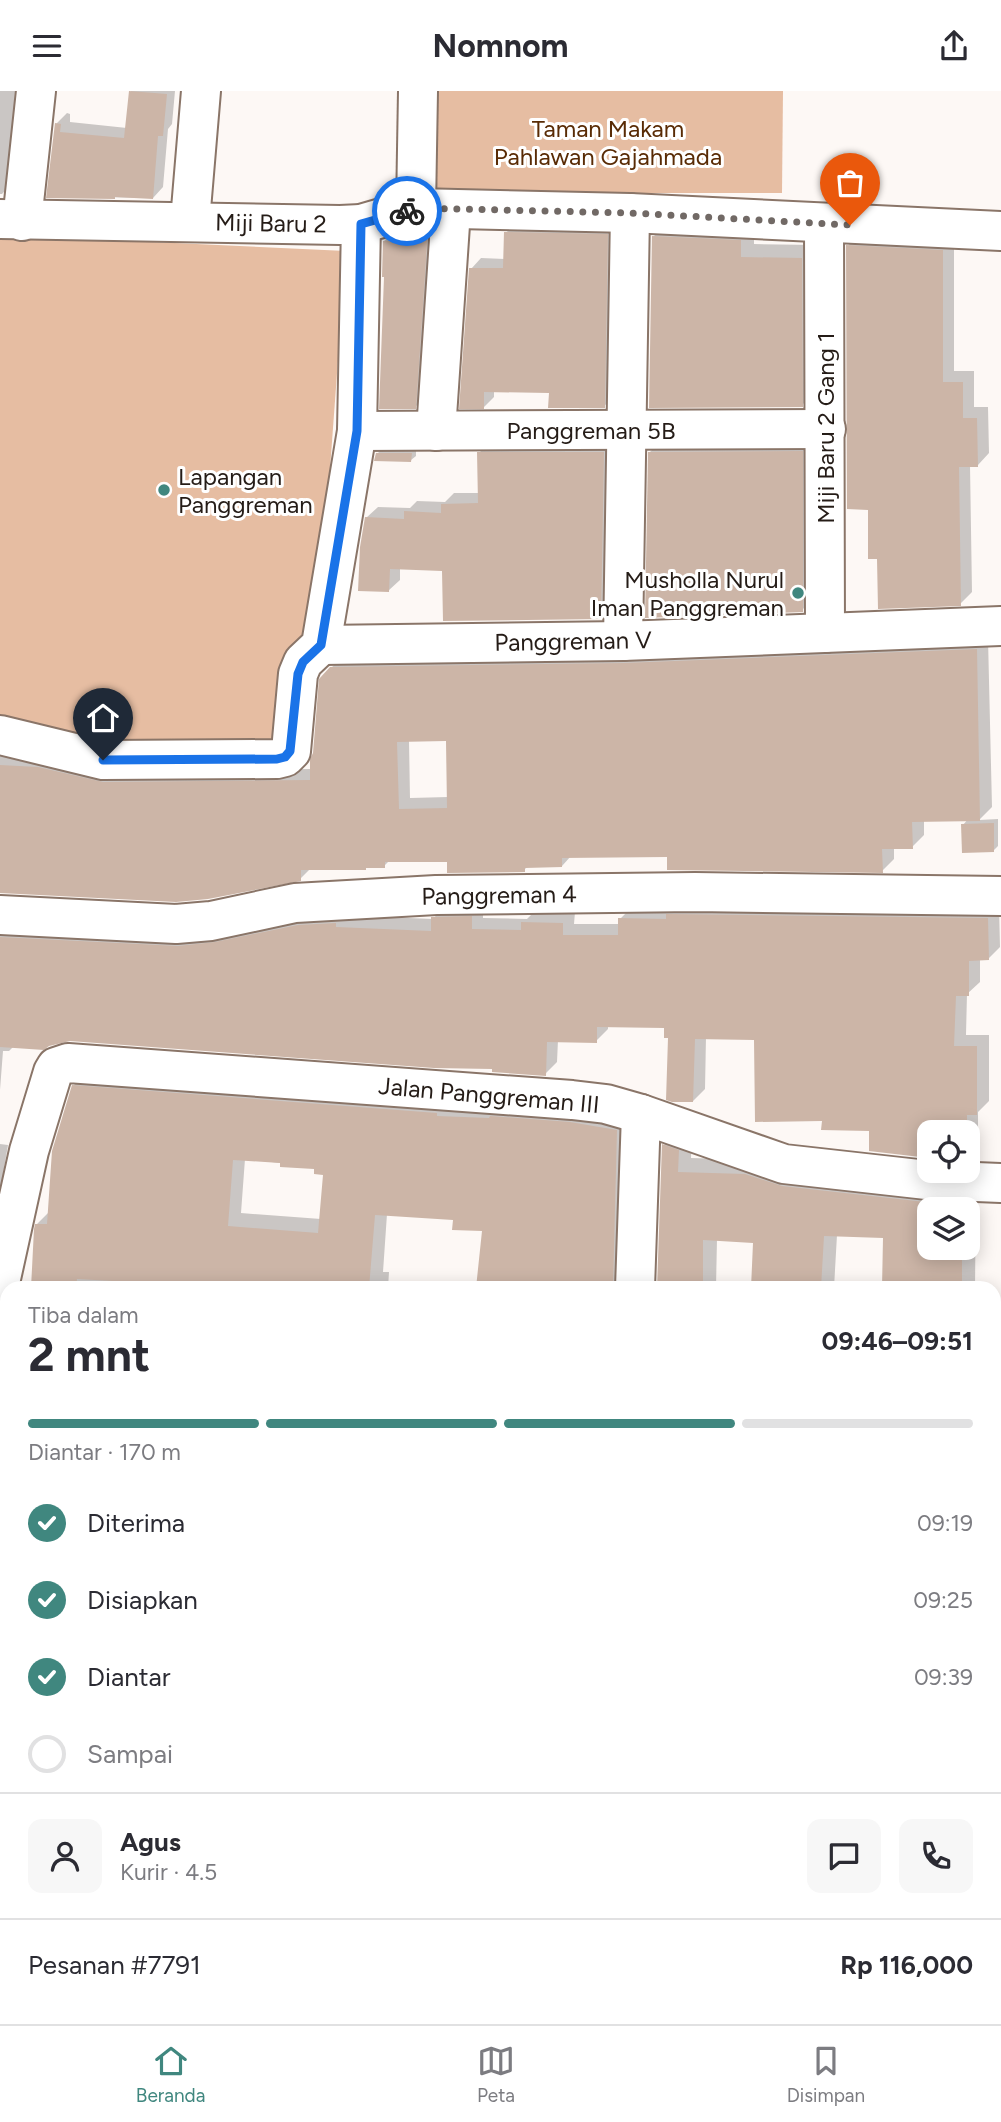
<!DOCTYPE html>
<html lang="id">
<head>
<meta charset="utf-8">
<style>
  body { margin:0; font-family:Figtree,sans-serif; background:#f7f7f7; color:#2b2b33; height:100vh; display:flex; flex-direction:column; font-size:26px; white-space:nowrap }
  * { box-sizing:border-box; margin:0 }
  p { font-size:23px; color:#7c7c81 }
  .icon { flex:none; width:38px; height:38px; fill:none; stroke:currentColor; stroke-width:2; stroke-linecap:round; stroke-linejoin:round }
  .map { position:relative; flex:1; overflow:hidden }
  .sheet { position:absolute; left:0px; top:1190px; width:1001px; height:744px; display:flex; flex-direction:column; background:#fff; border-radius:21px 21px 0 0; box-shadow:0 4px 18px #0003 }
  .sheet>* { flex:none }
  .controls { position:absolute; left:917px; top:1029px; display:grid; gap:14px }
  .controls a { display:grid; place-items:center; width:63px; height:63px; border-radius:14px; background:#fff; box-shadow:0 4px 18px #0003; font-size:35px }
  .pin { position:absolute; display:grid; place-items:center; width:60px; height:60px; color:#fff; margin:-72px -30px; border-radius:50% 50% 50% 0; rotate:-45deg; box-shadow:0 0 7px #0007 }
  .pin .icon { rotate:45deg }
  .courier { position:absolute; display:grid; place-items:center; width:70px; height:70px; margin:-35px; border:5px solid #1a73e8; border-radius:50%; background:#fff; color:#222; box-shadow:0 2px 9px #0007 }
  .overview em { font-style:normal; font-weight:700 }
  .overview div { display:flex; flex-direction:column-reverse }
  .overview { display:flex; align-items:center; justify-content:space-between; height:119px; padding:0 28px }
  h1 { font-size:46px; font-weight:700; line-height:52px }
  .bar { display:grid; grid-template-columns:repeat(4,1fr); gap:10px 7px; align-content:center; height:84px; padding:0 28px }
  .bar i { height:9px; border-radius:5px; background:#e1e1e2 }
  .bar .active { background:#40877f }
  .bar p { grid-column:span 4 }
  .line { display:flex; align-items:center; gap:18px; padding:0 28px; border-top:2px solid #e1e1e2 }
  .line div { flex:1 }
  .round { display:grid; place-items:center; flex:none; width:74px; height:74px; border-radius:14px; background:#f7f7f7 }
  ol { padding:0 28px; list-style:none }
  li { display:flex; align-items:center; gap:21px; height:77px }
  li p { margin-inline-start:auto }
  li .icon { padding:7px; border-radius:50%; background:#40877f; color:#fff; stroke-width:4 }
  li:last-child { color:#7c7c81 }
  li i { width:38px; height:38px; border:4px solid #e1e1e2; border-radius:50% }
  header { display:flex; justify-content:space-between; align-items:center; height:91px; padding:0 28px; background:#fff; font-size:32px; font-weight:700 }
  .dock { display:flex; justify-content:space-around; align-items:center; height:98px; border-top:2px solid #e1e1e2; background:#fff; font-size:19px; color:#7c7c81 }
  .dock a { display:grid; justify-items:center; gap:4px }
  .dock .active { color:#40877f }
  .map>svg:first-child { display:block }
</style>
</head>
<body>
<header><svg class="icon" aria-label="menu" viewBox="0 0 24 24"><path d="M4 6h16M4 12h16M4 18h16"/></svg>Nomnom<svg class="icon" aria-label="share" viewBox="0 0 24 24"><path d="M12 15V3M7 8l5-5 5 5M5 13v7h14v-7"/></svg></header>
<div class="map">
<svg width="1001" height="1933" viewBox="0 0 1001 1933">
  <rect width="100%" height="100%" fill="#fdf8f5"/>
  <!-- green -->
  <g fill="#e6bda2">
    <path d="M434 0H783L782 102H432Z"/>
    <path d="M0 144 346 160 309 664 0 639Z"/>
  </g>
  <!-- shadow -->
  <g fill="#0003" fill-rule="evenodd">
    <path d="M0 0H15L11 93 2 103H0Z"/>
    <path d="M131 0H175L172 33 168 38 163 96 153 107 48 105 56 33 67 22 70 23V31L127 37Z"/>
    <path d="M436 131 424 307 415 316 386 184 384 150 394 141H414L422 132Z"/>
    <path d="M516 131 617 134 615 305 604 315 551 301 494 300V306L484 316 471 178 481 167 505 168 506 142Z"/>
    <path d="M667 132 754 137V153L815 154V301L802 314 653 146Z"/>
    <path d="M859 143 954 148V280H974V316H988L989 362 978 374H970L972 501 960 513 879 467 869 418 848 155Z"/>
    <path d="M662 349H814V507L802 519 650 361Z"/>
    <path d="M615 350 612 516 601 527 444 478 400 477V489L388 500 366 427 378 416 410 417 417 410 445 411 454 402H480L479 362 490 351Z"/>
    <path d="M382 358H416V365L411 369 377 363Z"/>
    <path d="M988 547 992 716 979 729 998 728V755L993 760 963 734 968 728 924 729V744L912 756 894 757V768L882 780 669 764 571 765 562 775H528L524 779 449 769H390L384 775 311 777 300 788 0 800V663L116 680 312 678 331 577 344 565ZM447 648 448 706 410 707 409 649Z"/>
    <path d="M483 814V827L527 828 535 820 575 821 574 833H620V828L632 816 999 815 1000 856 988 868H980V891L967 903 966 944H989V1010L978 1021V1055L968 1065V1041H929V1064L870 1059V1038L823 1028 755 947 706 946 705 998 693 1010 666 935 608 934V938L596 950 558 949 557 971 545 983 494 977 69 948 18 951 9 960H3L0 999V831L311 823 433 828 445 815Z"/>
    <path d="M88 981 631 1025 633 1197H478L484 1138 454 1127 387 1123 383 1181H389L388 1197H33L37 1133 49 1121 73 995ZM245 1068 316 1076 325 1083 321 1128 241 1122Z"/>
    <path d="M677 1040 692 1045 691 1067 760 1069 976 1099 975 1197H884V1146L837 1144 834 1197H753L755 1150 717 1148 716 1197H659L664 1054ZM929 1118H968V1157H929Z"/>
    <path d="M0 1053 8 1054 0 1101Z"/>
    <path d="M7 1298V1341H0V1322L6 1316Z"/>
    <path d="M0 1365 7 1369V1611L0 1612Z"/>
    <path d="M994 1429H999V1497L994 1502Z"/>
    <path d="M0 1637 4 1640 3 1656H7V1881L2 1897 7 1898V1927H265L269 1933H0Z"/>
    <path d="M994 1833H1001L999 1858 994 1863Z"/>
    <path d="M295 1927H425L424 1933H294Z"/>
    <path d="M446 1927H824V1933H470V1928Z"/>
  </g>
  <!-- building -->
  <g fill="#ccb5a7" fill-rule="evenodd">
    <path d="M129 0 167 3 163 45H158L153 108 115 106V108L46 107 55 32 61 33 60 41 124 47Z"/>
    <path d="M419 139H428L416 318H379L384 186H382L383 150 411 149V141Z"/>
    <path d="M504 141 608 143 605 317H548L549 302 484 301V318H459L469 177H503Z"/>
    <path d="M652 145 741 149V166L802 167 803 316 649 317Z"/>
    <path d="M846 154 943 159V291H963V327H977L978 376H959L961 515 878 518 877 468H868V419L847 418Z"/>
    <path d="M803 360V521L645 527 648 361Z"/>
    <path d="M477 361H604L601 528 443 530 442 480 390 478 389 501 358 500 360 456 365 426 404 428V420L441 422V413L478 412Z"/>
    <path d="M376 362H412L411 371 374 370Z"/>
    <path d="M977 558 980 730 912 731 913 758H882L883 782 667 779V766L562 767V776L525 777V781L447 782V771H385V777H366V779H301V790L208 808 176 811 0 802V674L38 676 103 691 310 689V668L313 662 319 588 330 576 624 572ZM446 650 447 717 399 718 397 651Z"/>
    <path d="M994 732V761L962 762 961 733Z"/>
    <path d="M666 823 988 827 989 869 969 870V905H956L954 955H977V1024H967V1041H929V1067L869 1060V1040L821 1039 822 1030 755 1031 754 949 695 948 693 1011H672L666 1009 668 947H664V937L597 936V952L547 951 546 985 492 981V978L434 977 70 950 49 955 44 959 0 956V846L178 855 215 851 298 834 336 832V836L431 840V826L472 825V838L521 839V831L563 832V844H618V827L666 828Z"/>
    <path d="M72 994 437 1022V1025L489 1027 490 1025 570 1031 617 1039 613 1197H476L482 1140 452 1139 453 1129 375 1124 369 1197H148V1192L77 1188 76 1197H31L34 1138 35 1133H47L52 1060ZM233 1069 280 1072V1076L314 1078V1083L323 1084 318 1142 228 1135Z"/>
    <path d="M662 1053 679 1059 678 1081 745 1083 782 1095 925 1111 963 1112V1118H929V1157H962V1197H882L883 1147 824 1145 821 1197H751L753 1152 703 1149V1197H657Z"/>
  </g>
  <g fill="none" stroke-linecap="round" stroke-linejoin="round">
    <defs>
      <g id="minor">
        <path d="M416 117 418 0"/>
        <path d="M0 128 340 134 361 133 416 117 630 122 1001 140"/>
        <path d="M22 130 36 0"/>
        <path d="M190 130 201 0"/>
        <path d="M824 132 825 542"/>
        <path d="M357 340 826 338"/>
        <path d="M436 340 451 119"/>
        <path d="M623 550 630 122"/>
        <path d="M321 554 623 550 1001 535"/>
        <path d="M0 644 103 669 277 668 285 666 291 660 298 583 303 571 321 554 357 340 361 133"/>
        <path d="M0 824 176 833 211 830 295 812 436 804 695 801 1001 805"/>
        <path d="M0 1192 29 1060 53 981 56 976 68 972 572 1009 606 1013 641 1023 784 1073 927 1089 1001 1092"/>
        <path d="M635 1197 641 1023"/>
        <path d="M0 1363 7 1364"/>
        <path d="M0 1635H7"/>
        <path d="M271 1933 272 1927"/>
      </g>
    </defs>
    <!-- minor casing -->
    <use href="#minor" stroke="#8a7568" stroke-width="42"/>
    <!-- minor -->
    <use href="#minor" stroke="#fff" stroke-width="38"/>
  </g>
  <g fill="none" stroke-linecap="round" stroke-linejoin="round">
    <!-- done -->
    <path stroke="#716965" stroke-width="7" stroke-dasharray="0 12.6" d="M407 120 415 117 630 122 850 134"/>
    <!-- route -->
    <path stroke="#1a73e8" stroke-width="9" d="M103 669 277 668 285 666 290 660 298 583 303 571 321 554 357 340 361 133 407 120"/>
  </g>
  <!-- markers -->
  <g fill="#40877f" stroke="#fff" stroke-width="2.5">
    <circle cx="164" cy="399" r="7"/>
    <circle cx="798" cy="502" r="7"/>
  </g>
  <g text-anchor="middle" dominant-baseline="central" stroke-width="6" stroke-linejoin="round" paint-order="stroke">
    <!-- park labels -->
    <g font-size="24" fill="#592b05" stroke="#fff">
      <text x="608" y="37">Taman Makam<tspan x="608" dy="28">Pahlawan Gajahmada</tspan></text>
    </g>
    <!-- street labels -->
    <g font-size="24" fill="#251c17" stroke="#fff">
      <text transform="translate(271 132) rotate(1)">Miji Baru 2</text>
      <text transform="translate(825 337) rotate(-90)">Miji Baru 2 Gang 1</text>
      <text x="591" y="339">Panggreman 5B</text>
      <text transform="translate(573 550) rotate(-1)">Panggreman V</text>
      <text transform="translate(499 804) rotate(-1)">Panggreman 4</text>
      <text transform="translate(489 1004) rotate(5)">Jalan Panggreman III</text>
    </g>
    <!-- poi labels -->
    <g font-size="24" fill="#251c17" stroke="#fff" text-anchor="start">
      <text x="178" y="385">Lapangan<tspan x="178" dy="28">Panggreman</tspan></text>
      <text x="784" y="488" text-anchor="end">Musholla Nurul<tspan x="784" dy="28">Iman Panggreman</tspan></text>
    </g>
  </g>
</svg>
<div class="controls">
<a><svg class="icon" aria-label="locate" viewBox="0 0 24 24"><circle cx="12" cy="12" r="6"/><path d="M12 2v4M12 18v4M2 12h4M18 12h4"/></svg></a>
<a><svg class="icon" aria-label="layers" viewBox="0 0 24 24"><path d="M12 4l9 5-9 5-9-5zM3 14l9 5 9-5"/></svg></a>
</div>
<div class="pin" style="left:850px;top:134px;background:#ea580c"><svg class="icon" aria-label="bag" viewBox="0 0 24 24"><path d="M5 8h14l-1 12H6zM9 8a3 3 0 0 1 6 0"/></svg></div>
<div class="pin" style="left:103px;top:669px;background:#1f2937"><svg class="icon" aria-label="home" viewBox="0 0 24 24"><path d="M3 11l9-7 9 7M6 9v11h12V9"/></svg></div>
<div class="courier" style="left:407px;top:120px"><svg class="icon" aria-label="bike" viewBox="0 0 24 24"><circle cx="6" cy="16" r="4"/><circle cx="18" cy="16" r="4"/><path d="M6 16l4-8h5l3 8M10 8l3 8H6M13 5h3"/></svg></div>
<section class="sheet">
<div class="overview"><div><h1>2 mnt</h1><p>Tiba dalam</p></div><em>09:46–09:51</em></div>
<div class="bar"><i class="active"></i><i class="active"></i><i class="active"></i><i></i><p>Diantar · 170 m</p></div>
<ol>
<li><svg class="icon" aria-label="check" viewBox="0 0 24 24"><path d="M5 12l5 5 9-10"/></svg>Diterima<p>09:19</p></li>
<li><svg class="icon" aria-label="check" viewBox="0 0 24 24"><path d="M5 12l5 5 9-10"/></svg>Disiapkan<p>09:25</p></li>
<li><svg class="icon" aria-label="check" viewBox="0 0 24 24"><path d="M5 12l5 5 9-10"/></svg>Diantar<p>09:39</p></li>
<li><i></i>Sampai</li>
</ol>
<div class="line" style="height:126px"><a class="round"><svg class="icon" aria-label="person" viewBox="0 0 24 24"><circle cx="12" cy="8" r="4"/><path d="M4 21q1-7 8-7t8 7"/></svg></a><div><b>Agus</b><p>Kurir · 4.5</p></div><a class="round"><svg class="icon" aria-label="chat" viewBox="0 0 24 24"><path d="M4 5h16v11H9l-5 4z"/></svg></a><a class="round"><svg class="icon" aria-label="phone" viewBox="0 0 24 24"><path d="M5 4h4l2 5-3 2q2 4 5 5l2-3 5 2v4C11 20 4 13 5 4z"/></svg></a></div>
<div class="line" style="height:91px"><div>Pesanan #7791</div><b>Rp 116,000</b></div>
</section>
</div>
<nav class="dock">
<a class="active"><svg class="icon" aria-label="home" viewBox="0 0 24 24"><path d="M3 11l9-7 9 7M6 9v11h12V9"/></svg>Beranda</a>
<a><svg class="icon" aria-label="map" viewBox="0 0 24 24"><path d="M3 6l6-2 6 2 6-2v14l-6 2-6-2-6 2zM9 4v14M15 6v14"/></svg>Peta</a>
<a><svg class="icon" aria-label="saved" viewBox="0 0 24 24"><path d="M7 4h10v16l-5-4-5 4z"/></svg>Disimpan</a>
</nav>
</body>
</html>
